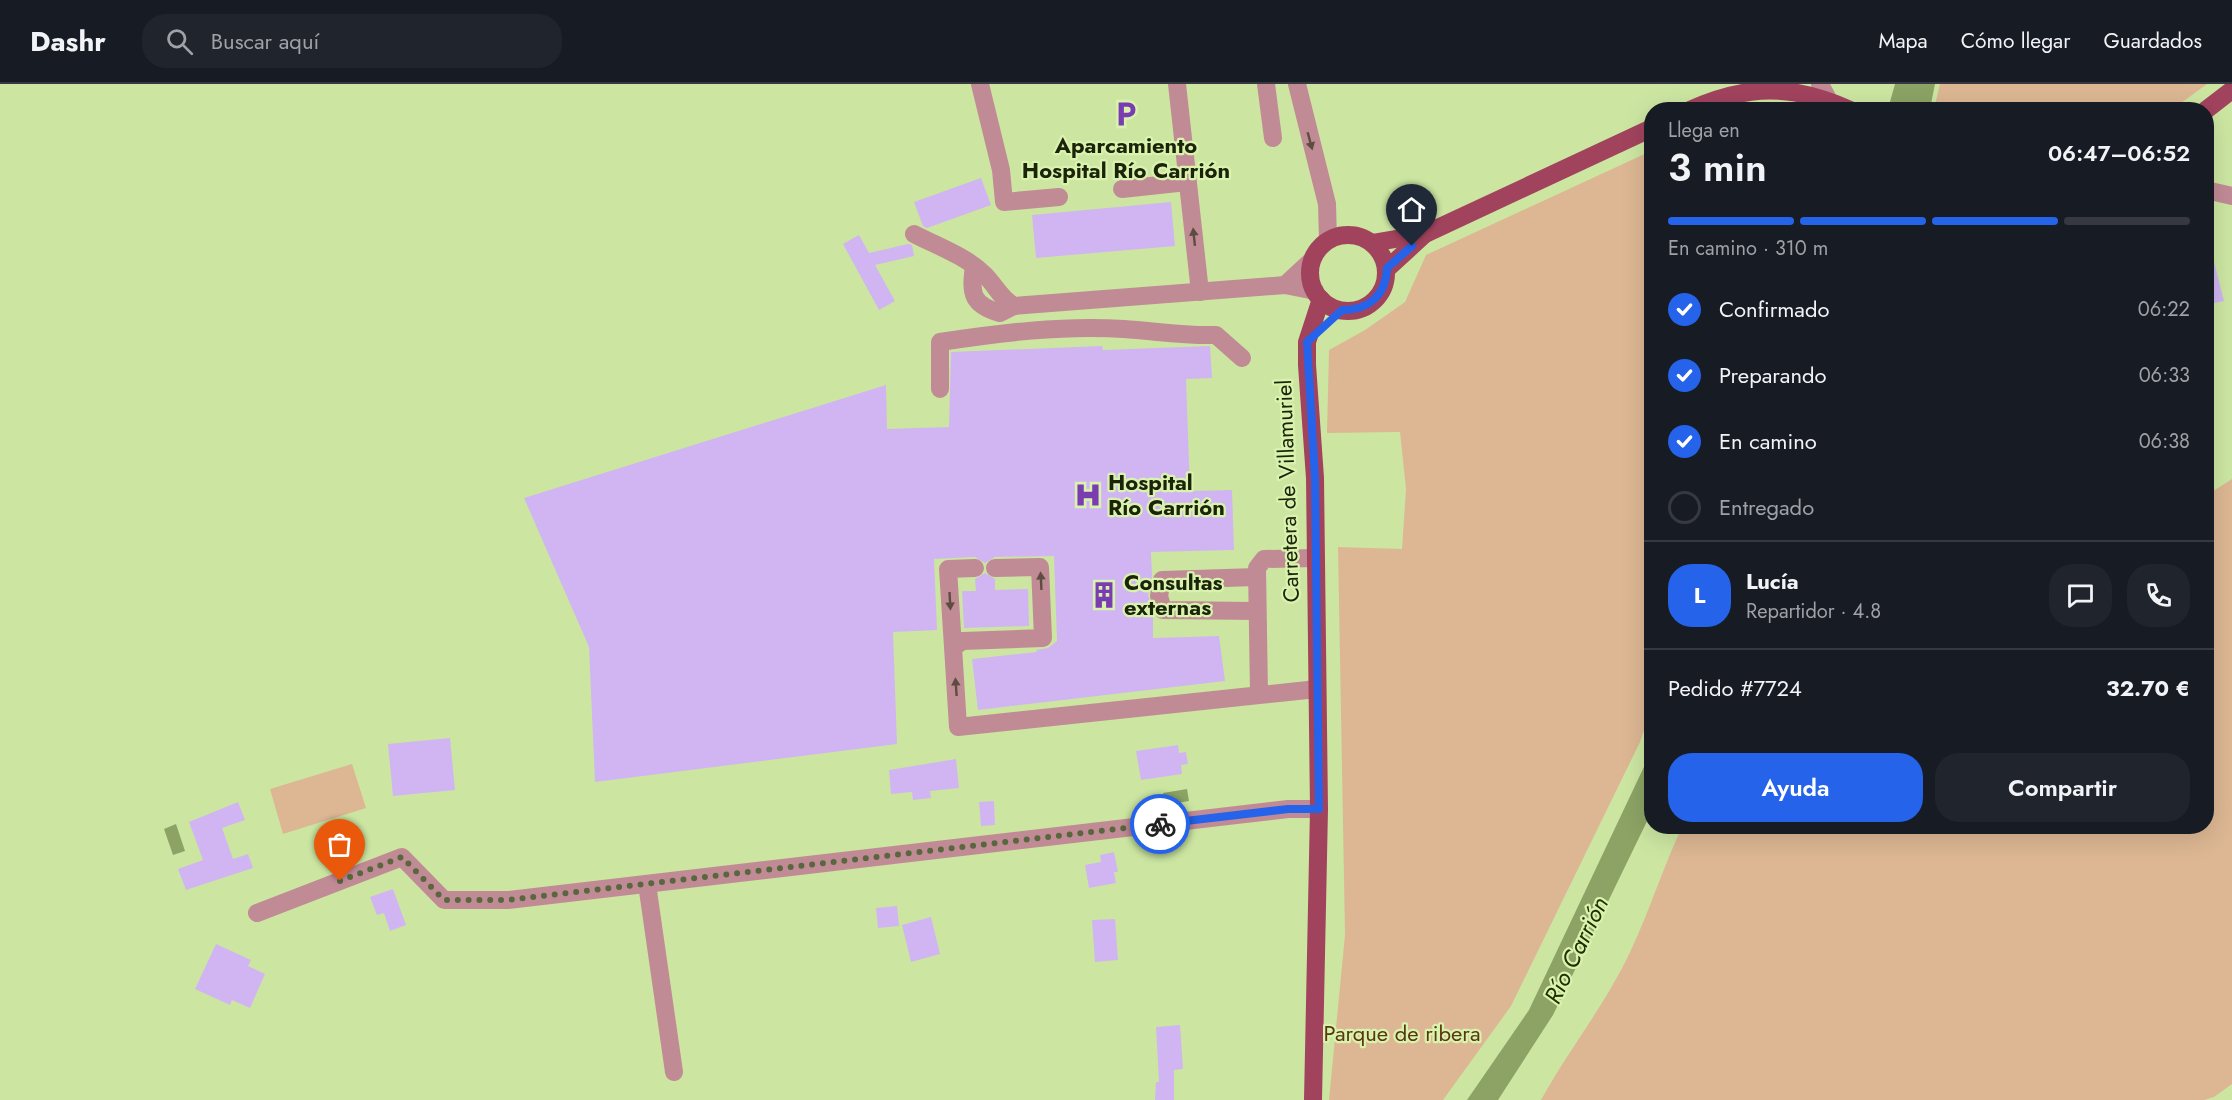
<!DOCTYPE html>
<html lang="es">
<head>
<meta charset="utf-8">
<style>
  body { margin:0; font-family:Jost,sans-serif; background:#20242c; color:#f1f3f6; height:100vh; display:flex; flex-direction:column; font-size:22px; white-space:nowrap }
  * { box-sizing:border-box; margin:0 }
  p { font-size:20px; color:#9ea1a6 }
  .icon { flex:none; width:33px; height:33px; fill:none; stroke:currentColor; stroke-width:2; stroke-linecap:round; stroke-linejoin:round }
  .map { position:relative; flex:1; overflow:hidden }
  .panel { position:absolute; left:1644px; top:18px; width:570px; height:732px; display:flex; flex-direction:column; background:#171b24; border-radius:24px; box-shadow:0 6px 24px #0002 }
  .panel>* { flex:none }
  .pin { position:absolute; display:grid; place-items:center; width:51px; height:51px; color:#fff; margin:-62px -26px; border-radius:50% 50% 50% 0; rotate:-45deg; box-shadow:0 0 6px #0007 }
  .pin .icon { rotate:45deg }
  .courier { position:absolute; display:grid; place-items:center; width:60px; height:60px; margin:-30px; border:4px solid #2563eb; border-radius:50%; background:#fff; color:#222; box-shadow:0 2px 8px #0007 }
  .head em { font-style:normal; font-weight:600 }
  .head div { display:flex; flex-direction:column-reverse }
  .head { display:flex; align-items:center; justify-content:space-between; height:102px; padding:0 24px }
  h1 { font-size:39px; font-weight:600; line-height:45px }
  .bar { display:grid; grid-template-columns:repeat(4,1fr); gap:9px 6px; align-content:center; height:72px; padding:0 24px }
  .bar i { height:8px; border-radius:4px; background:#363941 }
  .bar .current { background:#2563eb }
  .bar p { grid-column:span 4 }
  .line { display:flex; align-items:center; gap:15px; padding:0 24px; border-top:2px solid #363941 }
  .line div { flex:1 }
  .round { display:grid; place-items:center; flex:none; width:63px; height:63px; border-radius:24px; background:#20242c }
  ol { padding:0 24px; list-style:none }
  li { display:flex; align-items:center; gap:18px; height:66px }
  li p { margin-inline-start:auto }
  li .icon { padding:6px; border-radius:50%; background:#2563eb; color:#fff; stroke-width:4 }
  li:last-child { color:#9ea1a6 }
  li i { width:33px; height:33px; border:3px solid #363941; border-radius:50% }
  .button { display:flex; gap:12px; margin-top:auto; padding:12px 24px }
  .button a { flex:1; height:69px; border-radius:24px; background:#2563eb; color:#fff; font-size:24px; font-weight:600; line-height:69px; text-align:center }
  .button a+a { background:#20242c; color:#f1f3f6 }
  header { display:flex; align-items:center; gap:36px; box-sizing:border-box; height:84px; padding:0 30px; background:#171b24; border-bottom:2px solid #363941 }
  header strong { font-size:28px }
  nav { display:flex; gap:33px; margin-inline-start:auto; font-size:21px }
  .search { width:420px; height:54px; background:#20242c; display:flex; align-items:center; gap:15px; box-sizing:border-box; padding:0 21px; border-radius:24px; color:#9ea1a6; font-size:22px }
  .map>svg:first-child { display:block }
</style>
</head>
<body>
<header>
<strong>Dashr</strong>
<div class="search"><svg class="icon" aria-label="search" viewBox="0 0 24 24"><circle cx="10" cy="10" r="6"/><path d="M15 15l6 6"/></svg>Buscar aquí</div>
<nav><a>Mapa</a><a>Cómo llegar</a><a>Guardados</a></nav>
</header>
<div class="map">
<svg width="2232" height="1016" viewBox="0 0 2232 1016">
  <rect width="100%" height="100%" fill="#cce6a2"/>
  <!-- green -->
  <g fill="#ddb793">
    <path d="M1940 0H2207L2173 25H1934Z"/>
    <path d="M1769 18 1805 25H1746Z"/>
    <path d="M1651 67 1652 623 1640 658 1511 922 1443 1016H1329L1345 851 1338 463 1402 465 1406 405 1400 348 1327 349 1329 266 1365 246 1405 218 1426 171Z"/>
    <path d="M2232 395V1000L2214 1013 2204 1016H1541C1569 965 1606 920 1631 866 1650 826 1663 783 1682 743L2206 742 2207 411Z"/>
    <path d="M352 680 366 724 283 750 270 705Z"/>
  </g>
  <!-- water -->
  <g fill="#8ca365">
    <path d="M1895 0H1935L1930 25H1888Z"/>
    <path d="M1651 668V729L1553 931 1498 1016H1467L1529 926Z"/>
    <path d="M1187 705 1189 717 1165 721 1163 709Z"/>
    <path d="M176 740 185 767 173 771 164 745Z"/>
  </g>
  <!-- building -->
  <g fill="#d0b5f2">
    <path d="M981 94 991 121 927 144 923 142 914 118Z"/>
    <path d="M1171 118 1175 162 1036 174 1032 131Z"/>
    <path d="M859 151 869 169 908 160 912 161 914 172 875 181 895 217 879 226 843 160Z"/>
    <path d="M2211 166 2224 217 2206 221V167Z"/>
    <path d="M1102 262 1103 266 1210 262 1212 294 1186 295 1190 407 1232 406 1234 466 1151 468 1152 492 1148 510 1153 530V554L1219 552 1225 597 978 626 972 575 1037 568 1036 566 1048 564 1057 557 1054 472 995 473 985 479 975 473 934 475 937 546 893 548 897 660 595 698 589 563 524 414 886 301 887 345 949 343 951 268Z"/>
    <path d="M985 489 995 495V506L1028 505 1029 542 964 544 962 507H976L975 495Z"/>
    <path d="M450 654 455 706 393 712 388 660Z"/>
    <path d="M1178 661 1179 669 1186 668 1188 680 1181 681 1182 690 1141 696 1136 667Z"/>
    <path d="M956 675 959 704 930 707 931 714 913 716 912 708 891 710 889 686Z"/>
    <path d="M994 717 995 741 981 742 979 718Z"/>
    <path d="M238 718 245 736 222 744 233 775 248 770 253 784 186 806 178 785 203 776 189 738Z"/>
    <path d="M1114 768 1118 788H1114L1116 799 1089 804 1085 781 1101 778 1100 771Z"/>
    <path d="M393 805 406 841 390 847 384 829 377 831 370 813Z"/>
    <path d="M897 822 899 842 878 844 876 824Z"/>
    <path d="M931 833 940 870 911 878 902 841Z"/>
    <path d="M1115 835 1118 876 1095 878 1092 836Z"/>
    <path d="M216 860 251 876 248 882 265 890 250 924 232 916 230 921 195 905Z"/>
    <path d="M1180 941 1183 985 1174 986V1016H1155L1156 998H1159L1156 943Z"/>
  </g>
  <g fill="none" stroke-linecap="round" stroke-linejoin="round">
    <!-- minor -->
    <g stroke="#c18b96" stroke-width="18">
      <path d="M980 0 1001 86 1004 118 1059 113"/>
      <path d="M1177 0 1200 208"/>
      <path d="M1266 0 1273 54"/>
      <path d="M1297 0 1327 120 1328 156"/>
      <path d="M1820 0 1829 17"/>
      <path d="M1122 105 1187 98"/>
      <path d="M2206 106 2232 112"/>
      <path d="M914 150C937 162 966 172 985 191 995 201 1001 215 1014 222L1285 201 1315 207"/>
      <path d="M974 182C970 210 972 221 1000 229L1014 222"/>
      <path d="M1285 201 1312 176"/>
      <path d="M940 305V258C1000 249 1062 241 1124 245 1155 247 1184 252 1216 251L1242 274"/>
      <path d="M975 484 948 485 953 563 963 557 1043 554 1040 483 995 484"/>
      <path d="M1256 527 1163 526 1159 512 1162 496 1257 493"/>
      <path d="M953 563 958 643 1317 605"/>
      <path d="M1259 609 1257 484 1264 475 1316 474"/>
      <path d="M647 800 674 988"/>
      <path d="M257 829 402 773 444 816H508L1288 725H1319"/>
    </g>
    <!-- major -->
    <g stroke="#a2435e" stroke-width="18">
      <path d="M1690 26C1747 0 1793 0 1850 26"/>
      <path d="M2206 26 2232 6"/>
      <circle cx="1348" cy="189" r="38"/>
      <path d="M1372 159 1425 150 1652 44"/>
      <path d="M1387 185 1425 150"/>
      <path d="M1313 1016 1319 725 1315 394 1307 281V258L1321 215"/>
    </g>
  </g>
  <!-- one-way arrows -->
  <defs><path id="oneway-solid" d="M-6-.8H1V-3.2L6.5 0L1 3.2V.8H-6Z" transform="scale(1.5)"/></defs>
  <g fill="#5d4d41">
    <use href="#oneway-solid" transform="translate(1310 57) rotate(75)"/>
    <use href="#oneway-solid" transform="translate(1194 153) rotate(-96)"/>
    <use href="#oneway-solid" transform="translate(1041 497) rotate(-93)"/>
    <use href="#oneway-solid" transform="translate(950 517) rotate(87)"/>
    <use href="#oneway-solid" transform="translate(956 603) rotate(-94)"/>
  </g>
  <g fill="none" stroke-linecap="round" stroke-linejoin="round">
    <!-- done -->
    <path stroke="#59673f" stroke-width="6" stroke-dasharray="0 10.8" d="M340 797 402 773 444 816H508L1160 740"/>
    <!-- route -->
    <path stroke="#2563eb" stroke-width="8" d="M1160 740 1288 725H1319L1315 394 1307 258 1342 226C1369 226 1386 211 1387 184L1412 162"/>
  </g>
  <!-- icons -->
  <defs>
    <symbol id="parking-bare" viewBox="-9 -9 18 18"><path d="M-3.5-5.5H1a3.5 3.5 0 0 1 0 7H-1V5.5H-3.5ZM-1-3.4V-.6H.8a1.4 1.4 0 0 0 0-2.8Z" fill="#7a3cb1" stroke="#d9f3af" stroke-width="2.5" paint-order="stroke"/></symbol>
    <symbol id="hospital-bare" viewBox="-9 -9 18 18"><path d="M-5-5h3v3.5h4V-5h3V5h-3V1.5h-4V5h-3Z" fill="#7a3cb1" stroke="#d9f3af" stroke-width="2.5" paint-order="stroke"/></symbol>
    <symbol id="building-bare" viewBox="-9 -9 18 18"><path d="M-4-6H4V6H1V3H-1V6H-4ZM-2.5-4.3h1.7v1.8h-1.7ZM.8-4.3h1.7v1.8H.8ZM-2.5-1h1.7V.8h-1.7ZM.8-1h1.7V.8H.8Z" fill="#7a3cb1" stroke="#d9f3af" stroke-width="2.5" paint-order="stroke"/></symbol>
  </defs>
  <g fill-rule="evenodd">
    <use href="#parking-bare" x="1107" y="11" width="38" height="38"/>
    <use href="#hospital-bare" x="1069" y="392" width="38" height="38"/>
    <use href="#building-bare" x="1085" y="492" width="38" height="38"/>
  </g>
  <g text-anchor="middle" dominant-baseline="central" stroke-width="4.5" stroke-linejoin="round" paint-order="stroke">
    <!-- poi labels -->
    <g font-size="22" font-weight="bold" fill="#1b2309" stroke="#d9f3af" text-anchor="start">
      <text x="1126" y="61" text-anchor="middle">Aparcamiento<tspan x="1126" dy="25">Hospital Río Carrión</tspan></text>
      <text x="1108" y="398">Hospital<tspan x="1108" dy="25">Río Carrión</tspan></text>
      <text x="1124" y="498">Consultas<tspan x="1124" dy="25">externas</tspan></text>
    </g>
    <!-- street labels -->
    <g font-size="22" fill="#1b2309" stroke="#d9f3af">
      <text transform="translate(1287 407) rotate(-92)">Carretera de Villamuriel</text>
    </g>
    <!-- park labels -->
    <g font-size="22" fill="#5a3710" stroke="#d9f3af">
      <text x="1402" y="949">Parque de ribera</text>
    </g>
    <!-- water labels -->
    <g font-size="24" font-style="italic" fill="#212f00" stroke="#d9f3af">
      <text transform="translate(1576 866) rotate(-64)">Río Carrión</text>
    </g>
  </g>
</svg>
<div class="pin" style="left:340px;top:797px;background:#ea580c"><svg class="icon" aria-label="bag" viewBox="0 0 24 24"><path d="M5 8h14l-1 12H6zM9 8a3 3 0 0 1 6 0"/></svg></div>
<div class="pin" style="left:1412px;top:162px;background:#1f2937"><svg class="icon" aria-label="home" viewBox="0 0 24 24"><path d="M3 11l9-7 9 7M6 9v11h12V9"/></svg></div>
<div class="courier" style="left:1160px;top:740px"><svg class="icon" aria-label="bike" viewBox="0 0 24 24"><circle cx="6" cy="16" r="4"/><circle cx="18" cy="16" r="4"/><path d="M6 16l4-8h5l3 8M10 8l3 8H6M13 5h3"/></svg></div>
<section class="panel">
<div class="head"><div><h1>3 min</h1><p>Llega en</p></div><em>06:47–06:52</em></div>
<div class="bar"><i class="current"></i><i class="current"></i><i class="current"></i><i></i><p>En camino · 310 m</p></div>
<ol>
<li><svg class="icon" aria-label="check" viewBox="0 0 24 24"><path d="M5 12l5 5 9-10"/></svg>Confirmado<p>06:22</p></li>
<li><svg class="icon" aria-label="check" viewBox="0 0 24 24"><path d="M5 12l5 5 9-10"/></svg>Preparando<p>06:33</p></li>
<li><svg class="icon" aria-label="check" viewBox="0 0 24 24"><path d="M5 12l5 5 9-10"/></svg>En camino<p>06:38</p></li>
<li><i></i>Entregado</li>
</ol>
<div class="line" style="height:108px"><b class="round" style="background:#2563eb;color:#fff">L</b><div><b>Lucía</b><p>Repartidor · 4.8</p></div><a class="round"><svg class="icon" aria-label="chat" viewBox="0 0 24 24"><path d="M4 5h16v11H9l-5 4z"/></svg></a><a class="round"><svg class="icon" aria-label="phone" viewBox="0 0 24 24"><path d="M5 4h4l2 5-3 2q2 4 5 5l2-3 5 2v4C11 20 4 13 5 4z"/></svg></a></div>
<div class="line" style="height:78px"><div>Pedido #7724</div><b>32.70 €</b></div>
<div class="button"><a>Ayuda</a><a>Compartir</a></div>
</section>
</div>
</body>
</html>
